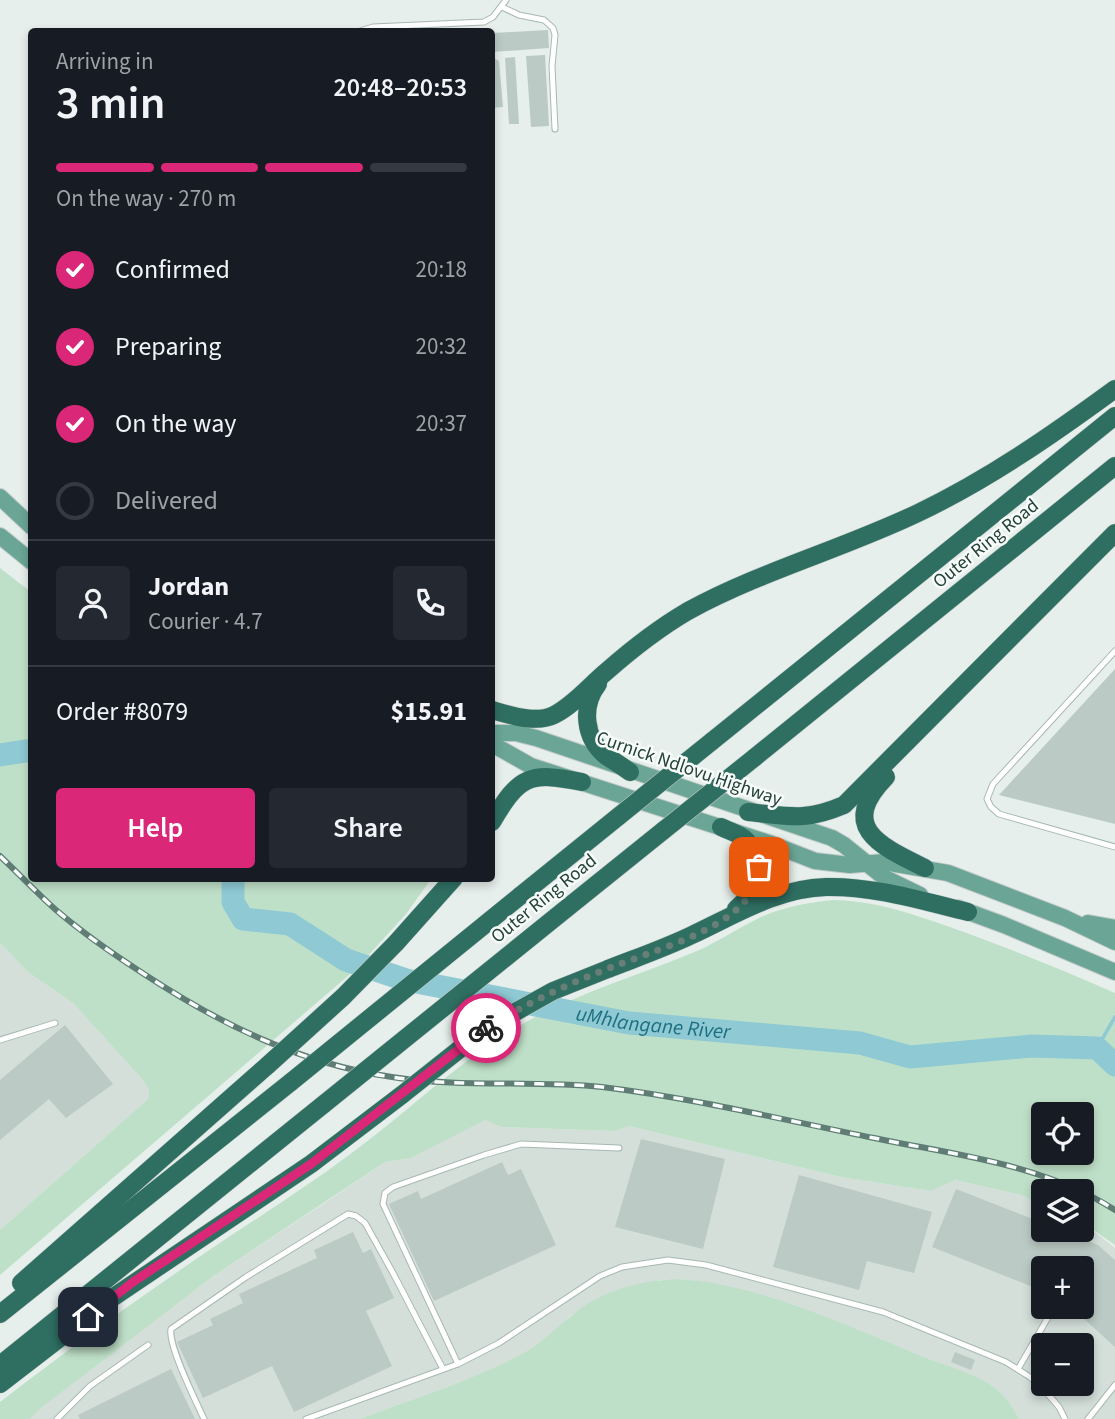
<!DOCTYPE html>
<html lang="en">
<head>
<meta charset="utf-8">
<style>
  body { margin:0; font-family:"Source Sans 3",sans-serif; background:#242831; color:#f1f3f6; height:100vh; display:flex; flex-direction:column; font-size:26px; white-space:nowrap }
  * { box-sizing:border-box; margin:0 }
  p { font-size:23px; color:#9ea1a6 }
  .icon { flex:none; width:38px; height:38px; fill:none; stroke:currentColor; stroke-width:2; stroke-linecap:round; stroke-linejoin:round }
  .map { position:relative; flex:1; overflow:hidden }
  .sheet { position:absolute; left:28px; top:28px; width:467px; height:854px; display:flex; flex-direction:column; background:#171b24; border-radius:7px; box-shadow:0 4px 10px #0003 }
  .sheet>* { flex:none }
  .buttons { position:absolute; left:1031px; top:1102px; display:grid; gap:14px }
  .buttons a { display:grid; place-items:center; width:63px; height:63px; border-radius:7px; background:#171b24; box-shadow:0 4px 10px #0003; font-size:35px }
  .pin { position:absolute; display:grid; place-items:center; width:60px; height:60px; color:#fff; margin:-30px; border-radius:14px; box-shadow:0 4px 10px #0006 }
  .courier { position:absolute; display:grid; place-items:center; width:70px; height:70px; margin:-35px; border:5px solid #db2777; border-radius:50%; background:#fff; color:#222; box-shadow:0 2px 9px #0007 }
  .head em { font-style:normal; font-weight:600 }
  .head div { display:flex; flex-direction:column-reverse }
  .head { display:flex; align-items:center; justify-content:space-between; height:119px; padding:0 28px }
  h1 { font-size:46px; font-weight:600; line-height:52px }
  .bar { display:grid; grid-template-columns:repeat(4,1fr); gap:10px 7px; align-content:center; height:84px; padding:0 28px }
  .bar i { height:9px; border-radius:5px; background:#363941 }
  .bar .selected { background:#db2777 }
  .bar p { grid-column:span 4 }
  .line { display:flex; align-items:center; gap:18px; padding:0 28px; border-top:2px solid #363941 }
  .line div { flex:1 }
  .round { display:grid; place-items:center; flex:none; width:74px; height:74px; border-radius:7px; background:#242831 }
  ol { padding:0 28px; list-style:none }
  li { display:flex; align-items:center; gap:21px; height:77px }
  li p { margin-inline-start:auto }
  li .icon { padding:7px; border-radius:50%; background:#db2777; color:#fff; stroke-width:4 }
  li:last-child { color:#9ea1a6 }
  li i { width:38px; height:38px; border:4px solid #363941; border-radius:50% }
  .action { display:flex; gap:14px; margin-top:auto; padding:14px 28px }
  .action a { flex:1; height:80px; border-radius:7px; background:#db2777; color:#fff; font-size:28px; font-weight:600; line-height:80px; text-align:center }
  .action a+a { background:#242831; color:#f1f3f6 }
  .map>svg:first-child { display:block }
</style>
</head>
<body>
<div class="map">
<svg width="1115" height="1419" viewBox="0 0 1115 1419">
  <rect width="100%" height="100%" fill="#e6efeb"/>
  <!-- built -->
  <g fill="#d4dfda" fill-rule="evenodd">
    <path d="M0 943 29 973 73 1003 141 1078 149 1087 150 1095 147 1100 0 1230Z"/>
    <path d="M485 1119 503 1127 616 1131 629 1126 841 1177 931 1191 955 1180 1021 1195 1043 1204V1230H1082V1222L1115 1248V1419H1019L1000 1392 976 1378 823 1316 692 1280 676 1279 660 1280 598 1298 570 1316 548 1337 523 1354 477 1376 360 1419H30L41 1408 117 1348 212 1277 329 1200 385 1162 411 1158ZM1043 1269H1082V1307H1043ZM1043 1346H1082V1384H1043Z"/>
  </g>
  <!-- green -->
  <g fill="#bfe0c8" fill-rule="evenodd">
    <path d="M0 568 31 592 32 878 431 879 406 914 356 969 0 1275V1230L147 1100C152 1091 147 1085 141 1078L73 1003 29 973 0 943Z"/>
    <path d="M833 900C880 901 921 917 964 932 1016 951 1065 971 1115 993V1245L1082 1222V1192H1043V1204L1021 1195 955 1180 931 1191 841 1177 629 1126 616 1131 502 1127 485 1120 411 1158 385 1162 212 1277 41 1408 30 1419H0V1402C55 1360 109 1319 166 1280 226 1237 290 1199 349 1155 407 1113 464 1056 526 1022 580 992 640 975 697 951 718 942 736 929 757 919 781 907 807 903 833 900ZM1043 1115H1082V1153H1043Z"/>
    <path d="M676 1279C755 1282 850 1327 924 1357 946 1366 984 1376 1001 1393 1008 1400 1014 1410 1019 1419H360C413 1398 469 1382 520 1355 540 1345 554 1329 571 1316 600 1291 638 1281 676 1279Z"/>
  </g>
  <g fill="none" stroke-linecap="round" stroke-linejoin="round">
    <!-- stream -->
    <path stroke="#8ec9d4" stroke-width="3.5" d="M1097 1048 1115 1017"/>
    <!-- river -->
    <g stroke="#8ec9d4" stroke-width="23">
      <path d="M0 755 32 750"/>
      <path id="s1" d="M233 878V902L243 919 290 924 346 960 406 980 629 1023 860 1043 910 1057 1032 1046 1097 1048 1115 1065"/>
    </g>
  </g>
  <!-- building -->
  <g fill="#bbcac4">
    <path d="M548 30 549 48 492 52V33Z"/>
    <path d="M545 55 549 126 531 127 526 56Z"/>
    <path d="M492 57 499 61 503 107 492 108Z"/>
    <path d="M515 57 519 124H509L505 58Z"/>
    <path d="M1115 669V824L999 795Z"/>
    <path d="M65 1025 113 1084 66 1118 49 1099 0 1140V1080Z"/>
    <path d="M641 1139 725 1159 703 1249 615 1227Z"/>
    <path d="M502 1162 508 1175 521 1169 556 1245 434 1301 389 1204 418 1191 421 1199Z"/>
    <path d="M799 1175 932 1212 914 1273 867 1261 859 1290 773 1267Z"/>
    <path d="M956 1189 1043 1223V1230H1061L1098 1245 1115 1260V1347L1071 1307H1082V1269H1043V1291L932 1247Z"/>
    <path d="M353 1232 363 1253 371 1249 394 1298 366 1311 392 1366 294 1412 272 1366 203 1398 177 1342 213 1325 210 1319 243 1303 239 1294 317 1258 314 1250Z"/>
    <path d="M955 1352 975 1360 971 1370 951 1362Z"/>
    <path d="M171 1369 195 1419H80L78 1415Z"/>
  </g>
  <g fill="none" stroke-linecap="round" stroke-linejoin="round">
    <defs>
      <g id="service">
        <path d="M502 7 519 15 544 20 553 28 555 35 552 66 555 129"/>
        <path d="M357 32 373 27 484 22 493 17 506 0"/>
        <path d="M1115 651 993 784 987 799 991 807 999 814 1115 847"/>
        <path d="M0 1040 55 1023"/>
        <path d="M458 1364 383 1204 385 1193 393 1187 484 1155 521 1144 619 1148"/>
        <path d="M1018 1369 1050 1314"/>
        <path d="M57 1419 90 1386 148 1345"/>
        <path d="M204 1419C196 1401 168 1346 171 1329L246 1277 348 1214 356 1216 365 1223 393 1273 443 1369"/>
        <path d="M306 1419 458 1364 499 1343 600 1276 622 1267 668 1260 706 1265 883 1312 1006 1362 1030 1377 1047 1393 1059 1407 1065 1419"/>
        <path d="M1088 1419 1115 1385"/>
      </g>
      <g id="primary">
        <path d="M0 497 32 527"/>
        <path d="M0 536 32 562"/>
        <path d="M492 733H516L536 738 832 838 844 845 885 878 920 895"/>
        <path d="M492 744 531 766 769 843 815 861 850 865 884 862 948 873 1065 918 1115 942"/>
        <path d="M958 908 1004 925 1115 972"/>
        <path d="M1088 923 1115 928"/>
      </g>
      <g id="motorway">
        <path d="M598 684C581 706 584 738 606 756 614 761 622 766 630 772"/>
        <path d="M492 710C510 715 536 724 554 715 574 705 590 685 607 671 632 649 659 628 688 611 761 571 843 549 918 513 989 479 1052 435 1115 389"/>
        <path d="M711 742 1115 416"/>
        <path d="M754 758 1115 466"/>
        <path d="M886 777C837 827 880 846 925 868"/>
        <path d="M748 812C789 816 804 822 844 805L1115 533"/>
        <path d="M492 822C519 776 529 771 582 782"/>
        <path d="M721 827C729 831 741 834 746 840 769 863 757 891 736 909"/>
        <path d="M520 896 619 816"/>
        <path d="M567 908 664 830"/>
        <path d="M396 943 454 878"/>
        <path d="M608 969C636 958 665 948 692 935 735 915 778 888 826 887 874 886 922 901 968 912"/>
        <path d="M21 1283 268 1065"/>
        <path d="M0 1314 291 1082"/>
        <path d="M0 1365 324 1104"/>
        <path d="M0 1384 109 1300 311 1164 403 1094"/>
      </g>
    </defs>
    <!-- service casing -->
    <use href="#service" stroke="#a8b8b2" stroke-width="7"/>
    <!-- primary casing -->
    <use href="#primary" stroke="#c2cac8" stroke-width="18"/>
    <!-- motorway casing -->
    <use href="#motorway" stroke="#c2cac8" stroke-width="19"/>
    <!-- service -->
    <use href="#service" stroke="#fff" stroke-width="5"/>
    <!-- primary -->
    <use href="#primary" stroke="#6aa596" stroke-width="16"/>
    <!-- motorway -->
    <use href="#motorway" stroke="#2f6f62" stroke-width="18"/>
    <defs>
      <path id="rail" d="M0 856C19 874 37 893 56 910 84 934 113 954 144 974 220 1024 301 1064 392 1077 461 1088 532 1080 602 1087 693 1098 784 1120 874 1138 956 1155 1043 1164 1115 1210"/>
    </defs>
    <!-- rail casing -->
    <use href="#rail" stroke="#5f7d75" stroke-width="6"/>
    <!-- rail -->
    <use href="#rail" stroke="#f7fbf9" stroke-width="3.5" stroke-dasharray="10" stroke-linecap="butt"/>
    <defs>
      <g id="motorway-bridge">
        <path d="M619 816 711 742"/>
        <path d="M664 830 754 758"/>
        <path d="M268 1065 343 997 396 943"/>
        <path d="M291 1082 520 896"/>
        <path d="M403 1094 485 1029 553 991 608 969"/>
        <path d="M324 1104 567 908"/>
      </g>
    </defs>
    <!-- motorway-bridge casing -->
    <use href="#motorway-bridge" stroke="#c2cac8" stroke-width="19" stroke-linecap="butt"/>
    <!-- motorway-bridge -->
    <use href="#motorway-bridge" stroke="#2f6f62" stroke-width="18"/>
  </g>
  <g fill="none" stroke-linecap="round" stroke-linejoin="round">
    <!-- done -->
    <path stroke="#687f78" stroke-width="7" stroke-dasharray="0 12.6" d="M486 1028C526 1004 567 984 612 967 646 954 701 937 730 915 746 903 757 888 759 867"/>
    <!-- route -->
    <path stroke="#db2777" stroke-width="9" d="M88 1317 133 1282 311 1164 486 1028"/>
  </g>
  <g text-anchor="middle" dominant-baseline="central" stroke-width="5" stroke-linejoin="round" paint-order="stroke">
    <!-- street labels -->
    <g font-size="19" fill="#24423a" stroke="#f7fbf9">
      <text transform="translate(986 544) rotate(-39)">Outer Ring Road</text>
      <text transform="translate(689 769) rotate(19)">Curnick Ndlovu Highway</text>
      <text transform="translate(544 899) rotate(-39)">Outer Ring Road</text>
    </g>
    <!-- water labels -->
    <g font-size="21" font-style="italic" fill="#1c6f80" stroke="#f7fbf9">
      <text stroke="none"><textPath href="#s1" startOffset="472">uMhlangane River</textPath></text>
    </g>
  </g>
</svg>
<div class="buttons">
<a><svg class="icon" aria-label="locate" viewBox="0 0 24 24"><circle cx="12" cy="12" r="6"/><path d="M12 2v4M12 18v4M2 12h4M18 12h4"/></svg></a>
<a><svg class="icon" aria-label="layers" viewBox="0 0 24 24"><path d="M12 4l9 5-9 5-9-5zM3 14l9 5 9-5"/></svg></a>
<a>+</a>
<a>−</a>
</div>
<div class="pin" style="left:759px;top:867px;background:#ea580c"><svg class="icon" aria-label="bag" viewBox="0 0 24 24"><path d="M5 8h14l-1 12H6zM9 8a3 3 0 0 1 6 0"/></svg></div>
<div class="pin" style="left:88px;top:1317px;background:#1f2937"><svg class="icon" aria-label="home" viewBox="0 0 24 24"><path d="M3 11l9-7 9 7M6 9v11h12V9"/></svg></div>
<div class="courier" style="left:486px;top:1028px"><svg class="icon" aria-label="bike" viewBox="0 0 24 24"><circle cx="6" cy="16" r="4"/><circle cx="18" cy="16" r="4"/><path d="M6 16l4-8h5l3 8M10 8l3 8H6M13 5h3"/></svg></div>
<section class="sheet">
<div class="head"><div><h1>3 min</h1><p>Arriving in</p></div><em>20:48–20:53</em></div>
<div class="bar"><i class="selected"></i><i class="selected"></i><i class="selected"></i><i></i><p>On the way · 270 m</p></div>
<ol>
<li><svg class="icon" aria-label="check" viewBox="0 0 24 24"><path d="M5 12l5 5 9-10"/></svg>Confirmed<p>20:18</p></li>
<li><svg class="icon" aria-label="check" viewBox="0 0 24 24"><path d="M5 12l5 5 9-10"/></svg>Preparing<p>20:32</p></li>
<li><svg class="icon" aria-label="check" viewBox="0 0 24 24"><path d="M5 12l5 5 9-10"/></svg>On the way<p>20:37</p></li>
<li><i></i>Delivered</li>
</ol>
<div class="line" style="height:126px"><a class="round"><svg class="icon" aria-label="person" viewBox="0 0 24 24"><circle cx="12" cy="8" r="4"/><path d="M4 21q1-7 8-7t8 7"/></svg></a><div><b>Jordan</b><p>Courier · 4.7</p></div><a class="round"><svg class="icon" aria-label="phone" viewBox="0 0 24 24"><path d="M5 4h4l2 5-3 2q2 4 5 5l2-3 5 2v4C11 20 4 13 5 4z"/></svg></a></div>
<div class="line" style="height:91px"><div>Order #8079</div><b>$15.91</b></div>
<div class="action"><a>Help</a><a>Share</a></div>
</section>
</div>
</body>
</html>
